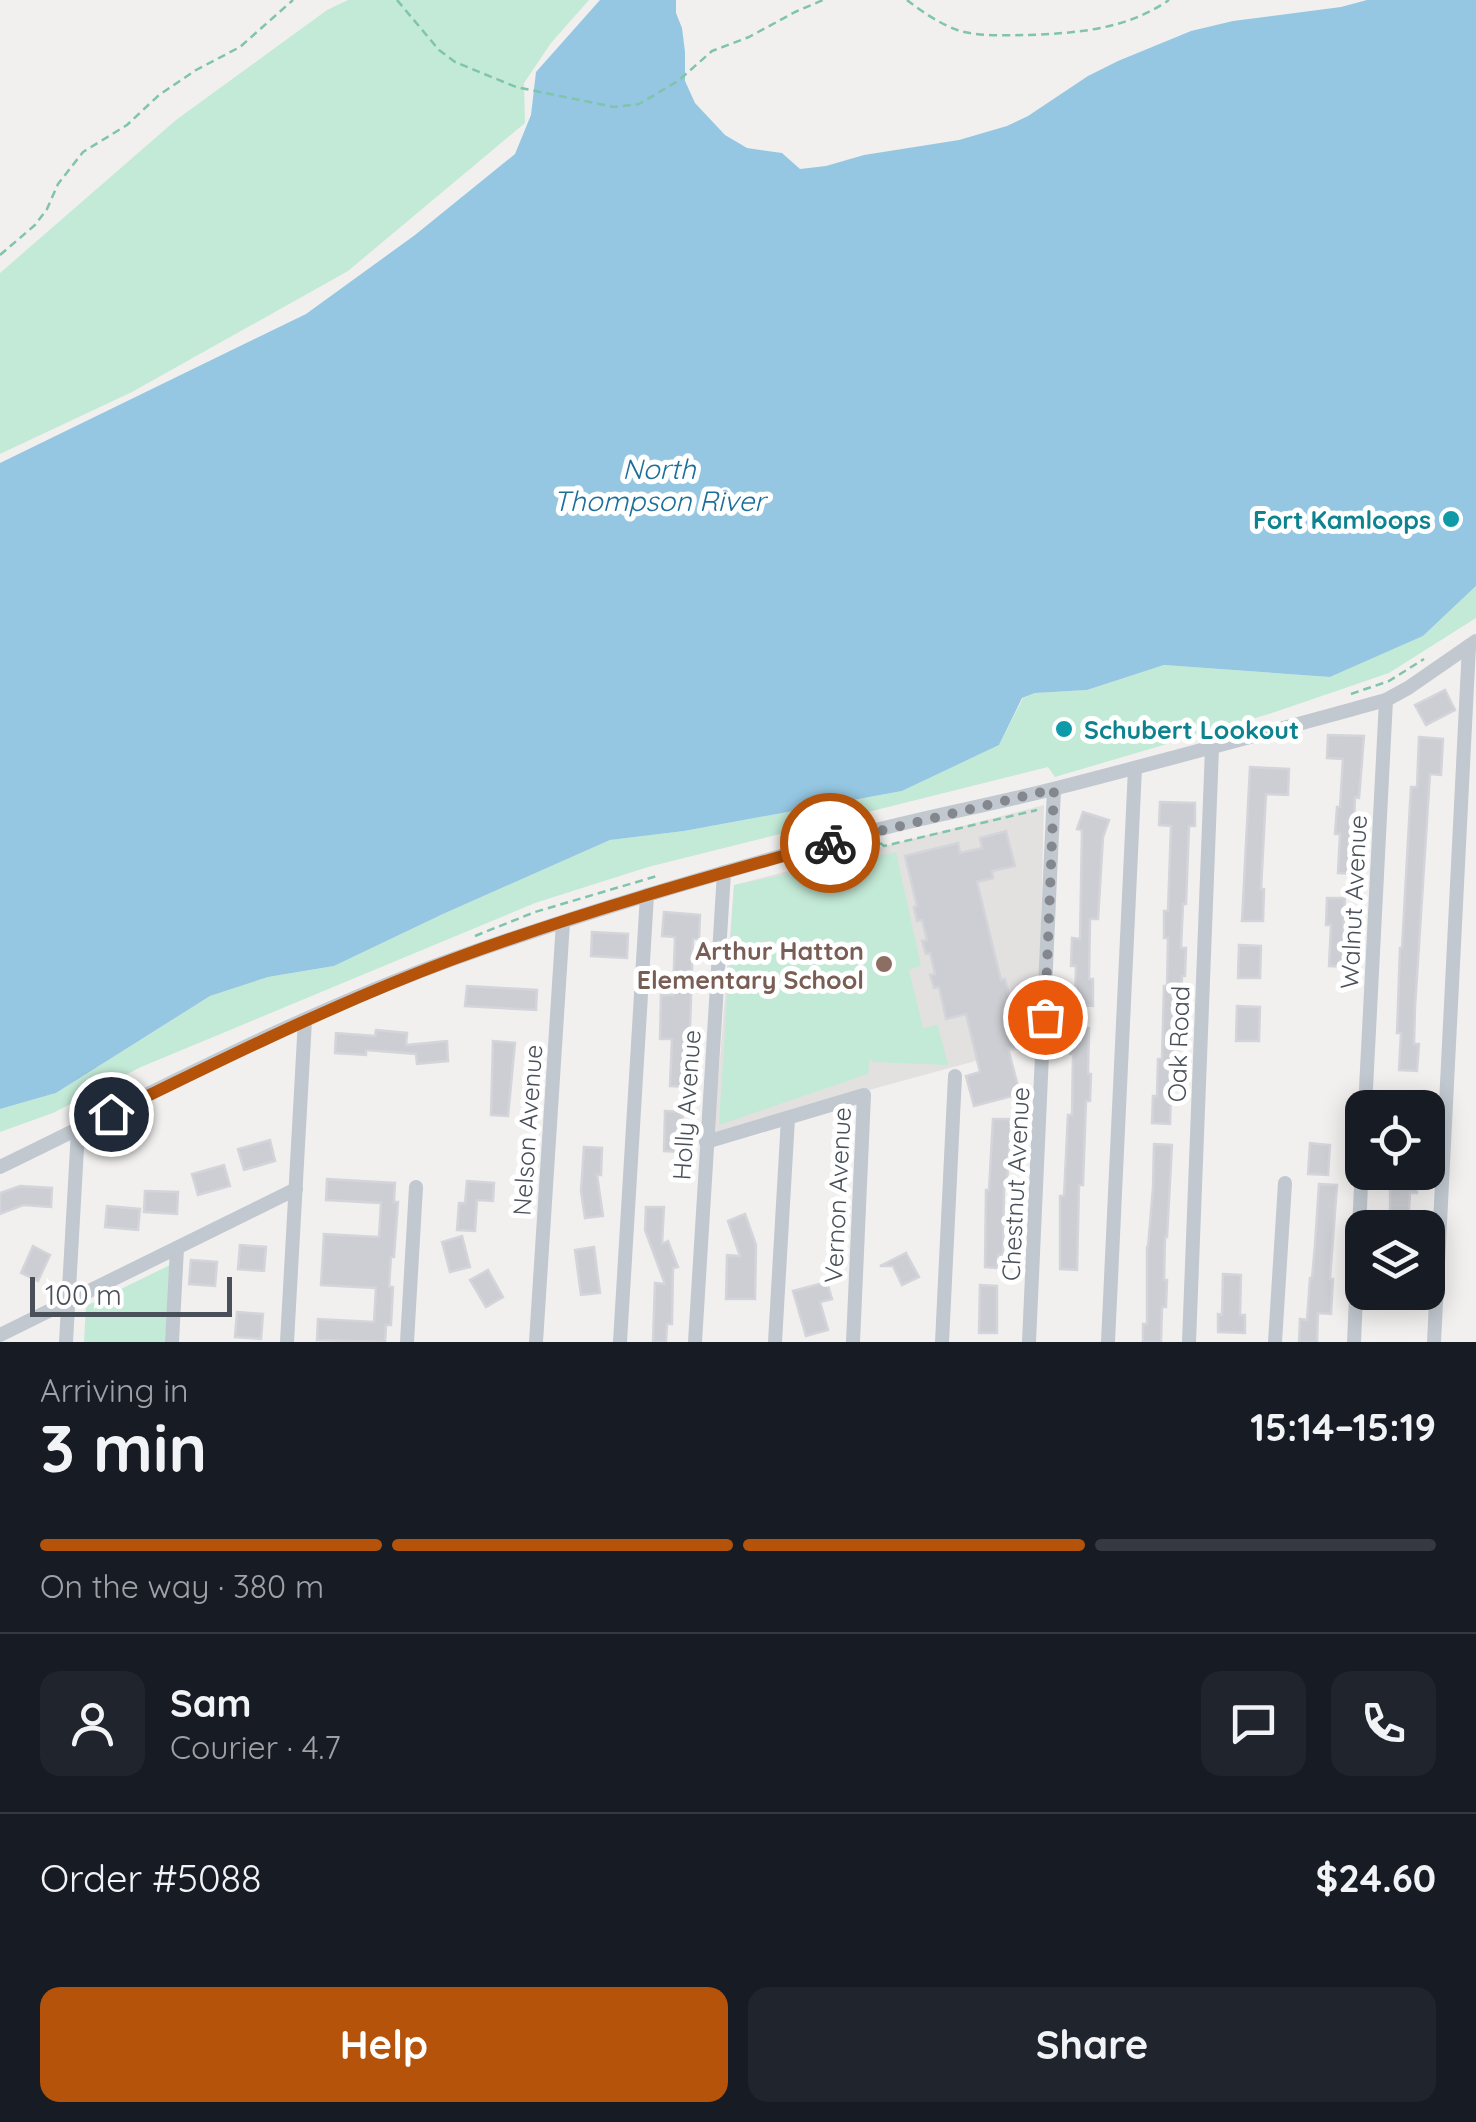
<!DOCTYPE html>
<html lang="en">
<head>
<meta charset="utf-8">
<style>
  body { margin:0; font-family:Quicksand,sans-serif; background:#20242c; color:#f1f3f6; height:100vh; display:flex; flex-direction:column; font-size:38px; white-space:nowrap }
  * { box-sizing:border-box; margin:0 }
  p { font-size:32px; color:#9ea1a6 }
  .icon { flex:none; width:55px; height:55px; fill:none; stroke:currentColor; stroke-width:2; stroke-linecap:round; stroke-linejoin:round }
  .map { position:relative; height:1342px; overflow:hidden }
  .panel { display:flex; flex-direction:column; background:#171b24; flex:1 }
  .panel>* { flex:none }
  .tools { position:absolute; left:1345px; top:1090px; display:grid; gap:20px }
  .tools a { display:grid; place-items:center; width:100px; height:100px; border-radius:20px; background:#171b24; box-shadow:0 5px 25px #0003; font-size:50px }
  .scale { position:absolute; left:30px; bottom:25px; width:202px; box-sizing:border-box; padding-left:10px; border:5px solid #49505a; border-top:0; font-size:28px; line-height:35px; white-space:nowrap; color:#49505a; -webkit-text-stroke:8px #fff; paint-order:stroke }
  .pin { position:absolute; display:grid; place-items:center; width:85px; height:85px; color:#fff; margin:-42px; border:5px solid #fff; border-radius:50%; box-shadow:0 2px 10px #0007 }
  .courier { position:absolute; display:grid; place-items:center; width:100px; height:100px; margin:-50px; border:8px solid #b45309; border-radius:50%; background:#fff; color:#222; box-shadow:0 2px 12px #0007 }
  .headline em { font-style:normal; font-weight:800 }
  .headline div { display:flex; flex-direction:column-reverse }
  .headline { display:flex; align-items:center; justify-content:space-between; height:170px; padding:0 40px }
  h1 { font-size:65px; font-weight:800; line-height:75px }
  .bar { display:grid; grid-template-columns:repeat(4,1fr); gap:15px 10px; align-content:center; height:120px; padding:0 40px }
  .bar i { height:12px; border-radius:8px; background:#363941 }
  .bar .current { background:#b45309 }
  .bar p { grid-column:span 4 }
  .line { display:flex; align-items:center; gap:25px; padding:0 40px; border-top:2px solid #363941 }
  .line div { flex:1 }
  .round { display:grid; place-items:center; flex:none; width:105px; height:105px; border-radius:20px; background:#20242c }
  .cta { display:flex; gap:20px; margin-top:auto; padding:20px 40px }
  .cta a { flex:1; height:115px; border-radius:20px; background:#b45309; color:#fff; font-size:40px; font-weight:800; line-height:115px; text-align:center }
  .cta a+a { background:#20242c; color:#f1f3f6 }
  .map>svg:first-child { display:block }
</style>
</head>
<body>
<div class="map">
<svg width="1476" height="1342" viewBox="0 0 1476 1342">
  <rect width="100%" height="100%" fill="#f1f0ef"/>
  <!-- education -->
  <path fill="#e2e1e0" d="M1044 805 1038 1044 714 1132 734 885Z"/>
  <!-- green -->
  <g fill="#c3ead7">
    <path d="M348 0H589L551 43 524 83 525 123 348 271 132 392 0 454V273L176 120 327 10Z"/>
    <path d="M1476 586V618L1389 673 1275 712 1055 777 1048 767 648 867 535 903 141 1067 53 1113 0 1132V1109L56 1093 210 996 268 977 334 966 443 914 610 840 684 831 902 791 999 745 1023 698 1035 693 1087 690 1164 665 1330 677 1423 636Z"/>
    <path d="M896 852 921 966 909 970 923 1028 938 1025 948 1065 873 1062 870 1058 868 1074 719 1125 734 885Z"/>
    <path d="M170 1265 165 1342H84L86 1306Z"/>
  </g>
  <!-- water -->
  <path fill="#95c7e2" d="M600 0H676V13L682 28 685 52V81L695 103 725 135 747 148 782 153 800 169 826 166 864 155 959 140 1007 126 1028 116 1088 76 1118 61 1191 31 1233 21 1341 7 1367 0H1476V586L1423 636 1330 677 1164 665 1087 690 1035 693 1022 698 999 745 902 791 684 831 610 840 443 914 334 966 268 977 210 996 56 1093 0 1109V463L306 314 415 235 515 154 531 115 536 72Z"/>
  <!-- building -->
  <g fill="#cdced3" stroke="#d4d5da" stroke-width="2.5">
    <path d="M1445 690 1455 710 1426 725 1415 705Z"/>
    <path d="M1328 735 1364 736 1359 798 1355 797 1353 847H1357L1356 874 1338 873 1340 834H1335L1337 807H1340L1343 759 1327 758Z"/>
    <path d="M1419 737 1443 739 1441 775 1430 774 1415 1007 1414 1044H1419L1417 1071 1399 1070 1401 1033H1397L1400 948H1402L1411 787H1417Z"/>
    <path d="M1250 767 1289 769 1288 795 1266 794 1261 889H1264L1263 921H1242Z"/>
    <path d="M1160 802 1195 803V826H1189L1186 904H1183L1181 948H1186L1185 976H1182L1180 1050H1176L1175 1087H1171L1170 1124 1152 1123 1153 1096H1157L1158 1059H1162L1164 986H1167L1168 938H1164V911H1168L1171 826 1159 825Z"/>
    <path d="M1083 812 1109 820 1103 837 1098 919H1090L1089 979H1093V1006L1075 1005 1076 966H1071L1072 938 1080 939 1082 830 1077 829Z"/>
    <path d="M1006 831 1015 866 992 871 993 878 977 882 1001 980 1005 979 1021 1045 1008 1048 1020 1094 974 1106 966 1076 980 1072 966 1014 946 1019 939 987 934 988 930 975 935 974 930 953 926 954 922 941 927 940 922 920 917 921 914 907 917 906 905 856 958 843 960 853 982 848 980 838Z"/>
    <path d="M1327 898H1345L1343 940H1348L1346 967 1329 966 1331 925H1326Z"/>
    <path d="M664 912 700 915 699 939H693L688 1087 670 1086 672 1039H660L661 995H673L675 937 662 936Z"/>
    <path d="M592 932 628 934 627 958 591 956Z"/>
    <path d="M1239 945 1261 946 1260 978H1238Z"/>
    <path d="M467 986 537 990 536 1010 465 1006Z"/>
    <path d="M1237 1006 1260 1007 1259 1041H1236Z"/>
    <path d="M1071 1027 1089 1028 1088 1074H1091L1090 1101H1086L1083 1185H1079L1077 1270 1060 1269V1196H1064L1068 1115H1072L1073 1054H1070Z"/>
    <path d="M376 1030 407 1033 406 1045 447 1041 448 1061 417 1064 416 1054 366 1050V1055L335 1053 336 1033 375 1036Z"/>
    <path d="M493 1041 515 1043 508 1116 491 1115Z"/>
    <path d="M665 1111 683 1112 681 1152 664 1151Z"/>
    <path d="M993 1119H1011L1007 1183H1004L1003 1255H998L997 1268 985 1267 986 1190H989Z"/>
    <path d="M270 1140 275 1161 244 1170 238 1149Z"/>
    <path d="M1310 1143 1330 1145 1328 1175 1308 1174Z"/>
    <path d="M1154 1144 1172 1145 1167 1237H1165L1164 1280H1167L1166 1307H1162L1161 1342H1143V1324H1147V1247H1148L1153 1188Z"/>
    <path d="M584 1147 602 1148 601 1175H597L603 1216 585 1218 581 1191Z"/>
    <path d="M224 1165 230 1186 198 1195 192 1174Z"/>
    <path d="M1390 1174 1417 1175V1193H1410L1408 1228H1390Z"/>
    <path d="M327 1179 395 1183 394 1202H398L394 1257H391L389 1287H393L391 1325H386L385 1342 317 1340 318 1319 374 1322 376 1288 321 1285 324 1234 379 1237 381 1203 326 1200Z"/>
    <path d="M467 1181 494 1183 493 1201 477 1200 475 1231 457 1230 459 1203H465Z"/>
    <path d="M1319 1184 1337 1185 1330 1279H1333L1331 1314 1318 1313 1317 1342H1299L1300 1319 1307 1320 1310 1278H1312L1315 1245Z"/>
    <path d="M20 1186 52 1188 51 1207 23 1205 0 1214V1193Z"/>
    <path d="M145 1191 178 1192 177 1214 144 1212Z"/>
    <path d="M107 1206 140 1209 138 1230 105 1227Z"/>
    <path d="M646 1207H664L662 1244 668 1241 678 1267 673 1268 672 1324H667L666 1342H653L655 1283 665 1284 645 1230Z"/>
    <path d="M745 1214 756 1245 755 1299H726L727 1255 740 1256 728 1221Z"/>
    <path d="M462 1236 470 1267 450 1272 442 1242Z"/>
    <path d="M240 1245 266 1247 264 1271 238 1269Z"/>
    <path d="M33 1246 50 1255 38 1281 21 1273Z"/>
    <path d="M594 1247 600 1293 581 1295 575 1250Z"/>
    <path d="M906 1253 919 1277 902 1285 893 1266H880Z"/>
    <path d="M191 1260 217 1262 215 1286 189 1284Z"/>
    <path d="M488 1270 503 1297 486 1307 470 1280Z"/>
    <path d="M1223 1274 1241 1275 1240 1315H1245V1333L1218 1332V1314L1222 1315Z"/>
    <path d="M827 1282 832 1299 820 1302 828 1330 806 1336 793 1291Z"/>
    <path d="M980 1285 997 1286V1333H979Z"/>
    <path d="M237 1312 263 1314 261 1339 235 1337Z"/>
  </g>
  <g fill="none" stroke-linecap="round" stroke-linejoin="round">
    <!-- path -->
    <g stroke="#7fc4ab" stroke-width="2.5" stroke-dasharray="8 5" stroke-linecap="butt">
      <path d="M397 0 439 50 455 62 516 87 614 107 639 104 678 81 712 51 749 37 795 12 823 0"/>
      <path d="M907 0C922 12 942 25 960 31 982 37 1007 35 1029 35 1079 33 1127 29 1169 0"/>
      <path d="M0 255 35 225 47 209 58 184 83 152 127 125 159 95 196 70 240 47 293 0"/>
      <path d="M1351 694 1389 681 1424 659"/>
      <path d="M880 843 884 846 1037 810"/>
      <path d="M475 936 535 912 657 876"/>
    </g>
    <!-- minor -->
    <g stroke="#c1c8cf" stroke-width="14">
      <path d="M1365 1108 1386 700"/>
      <path d="M706 1142 864 1095 853 1342"/>
      <path d="M0 1167C149 1095 297 1015 453 959 593 909 736 867 880 829 939 814 998 803 1057 788 1167 760 1276 730 1386 700L1408 688 1476 641"/>
      <path d="M0 1335 296 1189"/>
      <path d="M66 1342 78 1130"/>
      <path d="M172 1342 177 1248"/>
      <path d="M287 1342 305 1020"/>
      <path d="M407 1342 416 1187"/>
      <path d="M536 1342 563 922"/>
      <path d="M620 1342 647 895"/>
      <path d="M695 1342 724 872"/>
      <path d="M775 1342 788 1118"/>
      <path d="M942 1342 955 1076"/>
      <path d="M1029 1342 1054 789"/>
      <path d="M1108 1342 1135 768"/>
      <path d="M1189 1342 1212 748"/>
      <path d="M1275 1342 1285 1183"/>
      <path d="M1354 1342 1362 1163"/>
      <path d="M1434 1342 1469 646"/>
    </g>
  </g>
  <g fill="none" stroke-linecap="round" stroke-linejoin="round">
    <!-- done -->
    <path stroke="#84888e" stroke-width="10" stroke-dasharray="0 18" d="M830 843 1054 789 1045 1017"/>
    <!-- route -->
    <path stroke="#b45309" stroke-width="12" d="M111 1114C223 1059 334 1004 451 960 575 914 703 878 830 843"/>
  </g>
  <!-- markers -->
  <g fill="#0f9aa8" stroke="#fff" stroke-width="4">
    <circle cx="1451" cy="519" r="10"/>
    <circle cx="1064" cy="729" r="10"/>
  </g>
  <circle fill="#8d6e63" stroke="#fff" stroke-width="4" cx="884" cy="964" r="10"/>
  <g text-anchor="middle" dominant-baseline="central" stroke-width="10" stroke-linejoin="round" paint-order="stroke">
    <!-- culture labels -->
    <g font-size="25" font-weight="bold" fill="#0d838f" stroke="#fff" text-anchor="end">
      <text x="1431" y="519">Fort Kamloops</text>
      <text x="1084" y="729" text-anchor="start">Schubert Lookout</text>
    </g>
    <!-- street labels -->
    <g font-size="25" fill="#49505a" stroke="#fff">
      <text transform="translate(1353 902) rotate(-87)">Walnut Avenue</text>
      <text transform="translate(1178 1044) rotate(-88)">Oak Road</text>
      <text transform="translate(686 1105) rotate(-86)">Holly Avenue</text>
      <text transform="translate(527 1130) rotate(-86)">Nelson Avenue</text>
      <text transform="translate(1015 1184) rotate(-87)">Chestnut Avenue</text>
      <text transform="translate(837 1195) rotate(-87)">Vernon Avenue</text>
    </g>
    <!-- education labels -->
    <g font-size="25" font-weight="bold" fill="#785e54" stroke="#fff" text-anchor="end">
      <text x="864" y="950">Arthur Hatton<tspan x="864" dy="29">Elementary School</tspan></text>
    </g>
    <!-- water labels -->
    <g font-size="28" font-style="italic" fill="#1c6f9a" stroke="#fff">
      <text x="659" y="468">North<tspan x="659" dy="32">Thompson River</tspan></text>
    </g>
  </g>
</svg>
<div class="tools">
<a><svg class="icon" aria-label="locate" viewBox="0 0 24 24"><circle cx="12" cy="12" r="6"/><path d="M12 2v4M12 18v4M2 12h4M18 12h4"/></svg></a>
<a><svg class="icon" aria-label="layers" viewBox="0 0 24 24"><path d="M12 4l9 5-9 5-9-5zM3 14l9 5 9-5"/></svg></a>
</div>
<div class="scale">100 m</div>
<div class="pin" style="left:1045px;top:1017px;background:#ea580c"><svg class="icon" aria-label="bag" viewBox="0 0 24 24"><path d="M5 8h14l-1 12H6zM9 8a3 3 0 0 1 6 0"/></svg></div>
<div class="pin" style="left:111px;top:1114px;background:#1f2937"><svg class="icon" aria-label="home" viewBox="0 0 24 24"><path d="M3 11l9-7 9 7M6 9v11h12V9"/></svg></div>
<div class="courier" style="left:830px;top:843px"><svg class="icon" aria-label="bike" viewBox="0 0 24 24"><circle cx="6" cy="16" r="4"/><circle cx="18" cy="16" r="4"/><path d="M6 16l4-8h5l3 8M10 8l3 8H6M13 5h3"/></svg></div>
</div>
<section class="panel">
<div class="headline"><div><h1>3 min</h1><p>Arriving in</p></div><em>15:14–15:19</em></div>
<div class="bar"><i class="current"></i><i class="current"></i><i class="current"></i><i></i><p>On the way · 380 m</p></div>
<div class="line" style="height:180px"><a class="round"><svg class="icon" aria-label="person" viewBox="0 0 24 24"><circle cx="12" cy="8" r="4"/><path d="M4 21q1-7 8-7t8 7"/></svg></a><div><b>Sam</b><p>Courier · 4.7</p></div><a class="round"><svg class="icon" aria-label="chat" viewBox="0 0 24 24"><path d="M4 5h16v11H9l-5 4z"/></svg></a><a class="round"><svg class="icon" aria-label="phone" viewBox="0 0 24 24"><path d="M5 4h4l2 5-3 2q2 4 5 5l2-3 5 2v4C11 20 4 13 5 4z"/></svg></a></div>
<div class="line" style="height:130px"><div>Order #5088</div><b>$24.60</b></div>
<div class="cta"><a>Help</a><a>Share</a></div>
</section>
</body>
</html>
